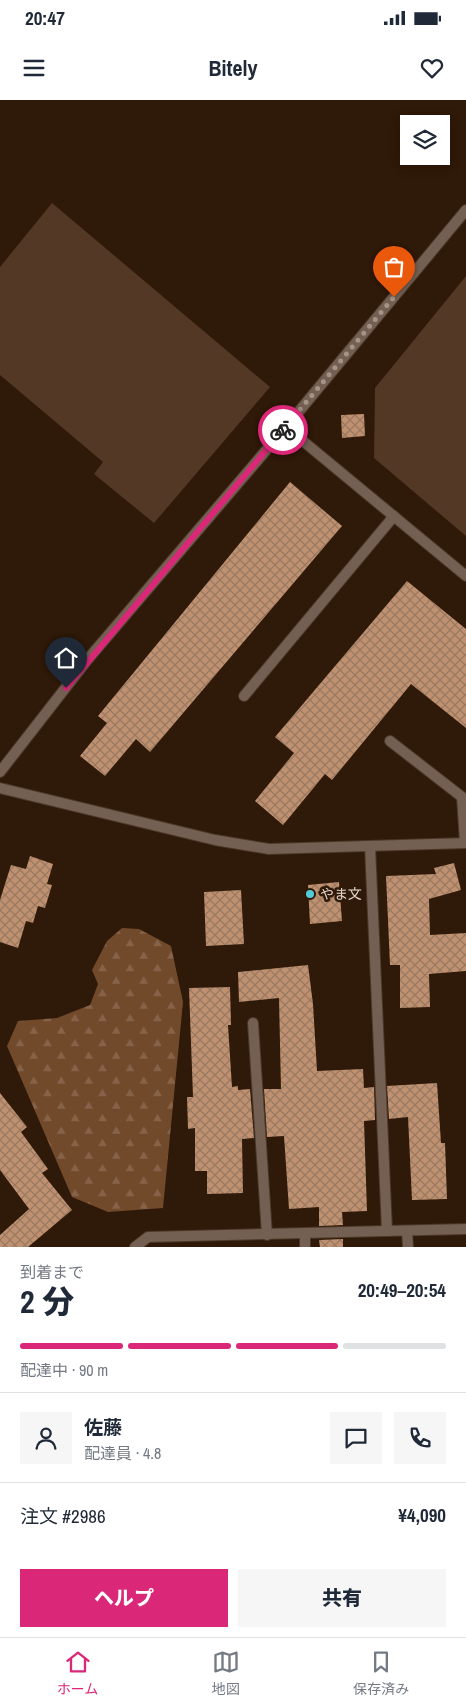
<!DOCTYPE html>
<html lang="ja">
<head>
<meta charset="utf-8">
<style>
  body { margin:0; font-family:"Archivo Narrow","Noto Sans JP",sans-serif; background:#f6f6f7; color:#1f2937; height:100vh; display:flex; flex-direction:column; font-size:19px; white-space:nowrap }
  * { box-sizing:border-box; margin:0 }
  p { font-size:16px; color:#747a83 }
  .icon { flex:none; width:28px; height:28px; fill:none; stroke:currentColor; stroke-width:2; stroke-linecap:round; stroke-linejoin:round }
  .map { position:relative; height:1147px; overflow:hidden }
  .drawer { display:flex; flex-direction:column; background:#fff; flex:1 }
  .drawer>* { flex:none }
  .tools { position:absolute; left:400px; top:15px; display:grid; gap:10px }
  .tools a { display:grid; place-items:center; width:50px; height:50px; border-radius:0px; background:#fff; box-shadow:0 2px 12px #0003; font-size:25px }
  .pin { position:absolute; display:grid; place-items:center; width:42px; height:42px; color:#fff; margin:-51px -21px; border-radius:50% 50% 50% 0; rotate:-45deg; box-shadow:0 0 5px #0007 }
  .pin .icon { rotate:45deg }
  .courier { position:absolute; display:grid; place-items:center; width:50px; height:50px; margin:-25px; border:4px solid #db2777; border-radius:50%; background:#fff; color:#222; box-shadow:0 1px 6px #0007 }
  .head em { font-style:normal; font-weight:800 }
  .head div { display:flex; flex-direction:column-reverse }
  .head { display:flex; align-items:center; justify-content:space-between; height:85px; padding:0 20px }
  h1 { font-size:32px; font-weight:800; line-height:38px }
  .bar { display:grid; grid-template-columns:repeat(4,1fr); gap:8px 5px; align-content:center; height:60px; padding:0 20px }
  .bar i { height:6px; border-radius:4px; background:#e0e1e3 }
  .bar .current { background:#db2777 }
  .bar p { grid-column:span 4 }
  .line { display:flex; align-items:center; gap:12px; padding:0 20px; border-top:1px solid #e0e1e3 }
  .line div { flex:1 }
  .round { display:grid; place-items:center; flex:none; width:52px; height:52px; border-radius:0px; background:#f6f6f7 }
  .button { display:flex; gap:10px; margin-top:auto; padding:10px 20px }
  .button a { flex:1; height:58px; border-radius:0px; background:#db2777; color:#fff; font-size:20px; font-weight:800; line-height:58px; text-align:center }
  .button a+a { background:#f6f6f7; color:#1f2937 }
  .status { display:flex; justify-content:space-between; align-items:center; height:35px; padding:0 25px; background:#fff; direction:ltr }
  .status svg { height:14px; fill:currentColor }
  header { display:flex; justify-content:space-between; align-items:center; height:65px; padding:0 20px; background:#fff; font-size:22px; font-weight:800 }
  .tab-bar { display:flex; justify-content:space-around; align-items:center; height:70px; border-top:1px solid #e0e1e3; background:#fff; font-size:14px; color:#747a83 }
  .tab-bar a { display:grid; justify-items:center; gap:2px }
  .tab-bar .current { color:#db2777 }
  .map>svg:first-child { display:block }
</style>
</head>
<body>
<div class="status"><b>20:47</b><svg viewBox="0 0 49 12"><path d="M0 12V9h3v3zM5 12V6h3v6zM10 12V3h3v9zM15 12V0h3v12zM26 1h20v11H26zM47 4h2v5h-2z"/></svg></div>
<header><svg class="icon" aria-label="menu" viewBox="0 0 24 24"><path d="M4 6h16M4 12h16M4 18h16"/></svg>Bitely<svg class="icon" aria-label="heart" viewBox="0 0 24 24"><path d="M12 20l-8-8c-3-5 5-10 8-4 3-6 11-1 8 4z"/></svg></header>
<div class="map">
<svg width="466" height="1147" viewBox="0 0 466 1147">
  <defs>
    <pattern id="forest-firs" width="22" height="20" patternUnits="userSpaceOnUse" patternTransform="scale(1.25)"><rect width="22" height="20" fill="#71492b"/><path d="M5 1l3.5 6h-7zM16 11l3.5 6h-7z" fill="#856248"/></pattern>
    <pattern id="building-cross-hatch" width="8" height="8" patternUnits="userSpaceOnUse" patternTransform="scale(1.25)"><rect width="8" height="8" fill="#bf9171"/><path d="M0 0l8 8M0 8l8-8" fill="none" stroke="#9a7961"/></pattern>
  </defs>
  <rect width="100%" height="100%" fill="#2f1908"/>
  <!-- grass -->
  <g fill="#533825">
    <path d="M52 103 270 287 154 423 94 374 103 362 0 275V167Z"/>
    <path d="M466 176V436L374 358 375 288Z"/>
  </g>
  <!-- forest -->
  <path fill="url(#forest-firs)" d="M122 828 139 829 171 846 183 902 163 1108 108 1112 72 1097 7 946 18 921 57 918 90 905 98 884 92 870 107 841Z"/>
  <!-- building -->
  <g fill="url(#building-cross-hatch)">
    <path d="M364 314 365 336 342 338 341 315Z"/>
    <path d="M290 382 342 426 150 652 136 639 105 676 80 656 107 623 98 616Z"/>
    <path d="M407 481 466 529V628L411 584 332 680 325 674 283 725 255 701 294 653 275 637Z"/>
    <path d="M30 756 53 764 47 784 52 785 45 808 38 806 33 823 26 821 18 848 0 842V800L11 765 26 769Z"/>
    <path d="M454 763 461 790 429 799 430 835 466 833V871L429 874 430 907 400 908V865H390L386 776 436 774 434 768Z"/>
    <path d="M339 782 342 821 310 824 308 785Z"/>
    <path d="M241 790 244 844 206 846 204 792Z"/>
    <path d="M308 865 313 904 317 971 363 969 364 988 374 987 375 1020 364 1021 367 1111 342 1112 343 1125 319 1126V1107L289 1109 284 1036 267 1037 264 989H281L279 898 239 902 238 872Z"/>
    <path d="M230 887 231 925H228L232 987 238 986V990L250 989 254 1038 242 1039 243 1093 207 1094V1071H195V1028L188 1029 187 997H193L189 888Z"/>
    <path d="M437 983 441 1043H445L447 1099 412 1100 408 1017 389 1019 387 986Z"/>
    <path d="M0 993 27 1027 21 1032 48 1069 42 1073 72 1110 28 1147H0V1135L29 1109 0 1070Z"/>
    <path d="M343 1139V1147H320L319 1140Z"/>
  </g>
  <g fill="none" stroke-linecap="round" stroke-linejoin="round">
    <defs>
      <g id="service">
        <path d="M244 596 394 416"/>
        <path d="M390 641 462 697 465 743"/>
      </g>
      <g id="minor">
        <path d="M286 327 466 476"/>
        <path d="M0 672 88 559 286 327 466 110"/>
        <path d="M0 688 215 740 269 749 466 743"/>
        <path d="M370 746 387 1131"/>
        <path d="M253 923 267 1135"/>
        <path d="M407 1131 408 1147"/>
        <path d="M305 1133V1147"/>
        <path d="M135 1147 148 1137 466 1129"/>
      </g>
    </defs>
    <!-- service casing -->
    <use href="#service" stroke="#4c3727" stroke-width="12"/>
    <!-- minor casing -->
    <use href="#minor" stroke="#4c3727" stroke-width="12"/>
    <!-- service -->
    <use href="#service" stroke="#736053" stroke-width="10"/>
    <!-- minor -->
    <use href="#minor" stroke="#736053" stroke-width="10"/>
  </g>
  <g fill="none" stroke-linecap="round" stroke-linejoin="round">
    <!-- done -->
    <path stroke="#a59386" stroke-width="5" stroke-dasharray="0 9" d="M283 330 394 197"/>
    <!-- route -->
    <path stroke="#db2777" stroke-width="6" d="M66 588 283 330"/>
  </g>
  <!-- markers -->
  <circle fill="#52cbd9" stroke="#2f1908" stroke-width="2" cx="310" cy="794" r="5"/>
  <g text-anchor="middle" dominant-baseline="central" stroke-width="5" stroke-linejoin="round" paint-order="stroke">
    <!-- poi labels -->
    <g font-size="14" fill="#e5d5ca" stroke="#2f1908" text-anchor="start">
      <text x="320" y="794">やま文</text>
    </g>
  </g>
</svg>
<div class="tools">
<a><svg class="icon" aria-label="layers" viewBox="0 0 24 24"><path d="M12 4l9 5-9 5-9-5zM3 14l9 5 9-5"/></svg></a>
</div>
<div class="pin" style="left:394px;top:197px;background:#ea580c"><svg class="icon" aria-label="bag" viewBox="0 0 24 24"><path d="M5 8h14l-1 12H6zM9 8a3 3 0 0 1 6 0"/></svg></div>
<div class="pin" style="left:66px;top:588px;background:#1f2937"><svg class="icon" aria-label="home" viewBox="0 0 24 24"><path d="M3 11l9-7 9 7M6 9v11h12V9"/></svg></div>
<div class="courier" style="left:283px;top:330px"><svg class="icon" aria-label="bike" viewBox="0 0 24 24"><circle cx="6" cy="16" r="4"/><circle cx="18" cy="16" r="4"/><path d="M6 16l4-8h5l3 8M10 8l3 8H6M13 5h3"/></svg></div>
</div>
<section class="drawer">
<div class="head"><div><h1>2 分</h1><p>到着まで</p></div><em>20:49–20:54</em></div>
<div class="bar"><i class="current"></i><i class="current"></i><i class="current"></i><i></i><p>配達中 · 90 m</p></div>
<div class="line" style="height:90px"><a class="round"><svg class="icon" aria-label="person" viewBox="0 0 24 24"><circle cx="12" cy="8" r="4"/><path d="M4 21q1-7 8-7t8 7"/></svg></a><div><b>佐藤</b><p>配達員 · 4.8</p></div><a class="round"><svg class="icon" aria-label="chat" viewBox="0 0 24 24"><path d="M4 5h16v11H9l-5 4z"/></svg></a><a class="round"><svg class="icon" aria-label="phone" viewBox="0 0 24 24"><path d="M5 4h4l2 5-3 2q2 4 5 5l2-3 5 2v4C11 20 4 13 5 4z"/></svg></a></div>
<div class="line" style="height:65px"><div>注文 #2986</div><b>¥4,090</b></div>
<div class="button"><a>ヘルプ</a><a>共有</a></div>
</section>
<nav class="tab-bar">
<a class="current"><svg class="icon" aria-label="home" viewBox="0 0 24 24"><path d="M3 11l9-7 9 7M6 9v11h12V9"/></svg>ホーム</a>
<a><svg class="icon" aria-label="map" viewBox="0 0 24 24"><path d="M3 6l6-2 6 2 6-2v14l-6 2-6-2-6 2zM9 4v14M15 6v14"/></svg>地図</a>
<a><svg class="icon" aria-label="saved" viewBox="0 0 24 24"><path d="M7 4h10v16l-5-4-5 4z"/></svg>保存済み</a>
</nav>
</body>
</html>
